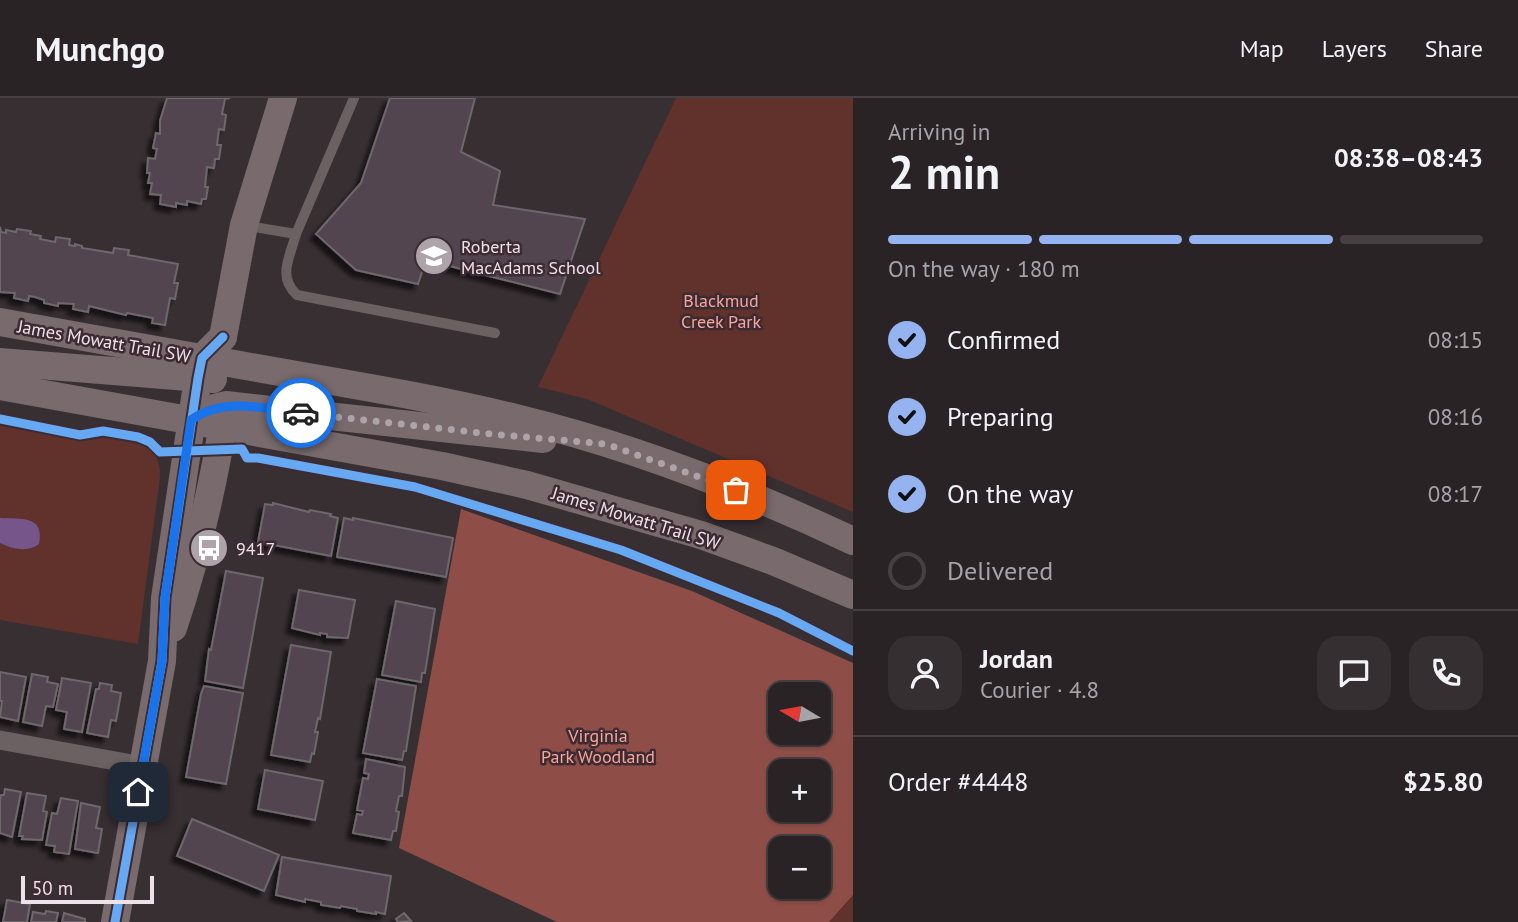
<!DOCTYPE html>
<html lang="en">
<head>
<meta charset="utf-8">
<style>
  body { margin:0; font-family:"PT Sans",sans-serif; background:#362f32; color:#f1f3f6; height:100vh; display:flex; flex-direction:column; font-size:26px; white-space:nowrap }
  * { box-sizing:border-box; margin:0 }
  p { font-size:23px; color:#a5a4a7 }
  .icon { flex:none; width:38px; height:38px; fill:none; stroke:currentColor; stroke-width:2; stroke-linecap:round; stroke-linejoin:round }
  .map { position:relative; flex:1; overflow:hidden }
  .panel { display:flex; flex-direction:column; background:#2a2326; width:665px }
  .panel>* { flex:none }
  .needle { width:46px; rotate:280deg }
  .fabs { position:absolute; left:768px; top:584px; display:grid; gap:14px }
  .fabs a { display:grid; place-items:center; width:63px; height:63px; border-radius:14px; background:#2a2326; box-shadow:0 2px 5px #0004,0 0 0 2px #464043; font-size:35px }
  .scale { position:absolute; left:21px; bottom:18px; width:133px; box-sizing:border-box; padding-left:7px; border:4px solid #eee2e8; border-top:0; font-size:19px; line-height:24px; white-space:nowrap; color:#eee2e8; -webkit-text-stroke:5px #3c2b33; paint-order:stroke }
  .pin { position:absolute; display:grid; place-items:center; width:60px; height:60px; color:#fff; margin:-30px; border-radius:14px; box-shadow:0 4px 10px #0006 }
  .courier { position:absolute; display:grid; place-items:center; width:70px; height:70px; margin:-35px; border:5px solid #1a73e8; border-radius:50%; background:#fff; color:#222; box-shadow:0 2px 9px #0007 }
  .headline em { font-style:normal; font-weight:800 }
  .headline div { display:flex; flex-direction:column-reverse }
  .headline { display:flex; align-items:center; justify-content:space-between; height:119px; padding:0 35px }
  h1 { font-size:46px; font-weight:800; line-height:52px }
  .bar { display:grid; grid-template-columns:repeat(4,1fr); gap:10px 7px; align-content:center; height:84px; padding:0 35px }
  .bar i { height:9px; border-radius:5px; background:#464043 }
  .bar .on { background:#95b2f1 }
  .bar p { grid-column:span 4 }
  .line { display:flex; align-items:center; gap:18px; padding:0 35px; border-top:2px solid #464043 }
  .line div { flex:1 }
  .round { display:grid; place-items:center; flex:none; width:74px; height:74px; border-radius:21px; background:#362f32 }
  ol { padding:0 35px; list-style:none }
  li { display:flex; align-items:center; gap:21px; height:77px }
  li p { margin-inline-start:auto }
  li .icon { padding:7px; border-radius:50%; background:#95b2f1; color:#111; stroke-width:4 }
  li:last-child { color:#a5a4a7 }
  li i { width:38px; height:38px; border:4px solid #464043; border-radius:50% }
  header { display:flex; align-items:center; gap:42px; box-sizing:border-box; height:98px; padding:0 35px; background:#2a2326; border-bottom:2px solid #464043 }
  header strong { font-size:33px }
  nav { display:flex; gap:38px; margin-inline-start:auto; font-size:24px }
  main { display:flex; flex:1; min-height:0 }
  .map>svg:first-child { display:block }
</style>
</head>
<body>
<header>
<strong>Munchgo</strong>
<nav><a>Map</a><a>Layers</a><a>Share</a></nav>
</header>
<main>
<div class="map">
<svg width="853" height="824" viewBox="0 0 853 824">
  <defs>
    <filter id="shadow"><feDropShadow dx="-5.5" dy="5.5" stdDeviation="2" flood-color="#0009"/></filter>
  </defs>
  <rect width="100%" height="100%" fill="#382f33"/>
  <!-- green -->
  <g fill="#61312c">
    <path d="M676 0H853V414L587 301 538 289Z"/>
    <path d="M0 319 143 345C156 353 160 364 160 379L138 546 0 522Z"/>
    <path d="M853 797V824H829Z"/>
  </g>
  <!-- forest -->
  <path fill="#8e4e47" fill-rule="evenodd" d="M461 411 692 493 853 565V797L829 824H557L399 750ZM780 597H819V635H780ZM780 674H819V712H780ZM780 751H819V789H780Z"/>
  <!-- water -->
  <path fill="#76558b" d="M0 420C20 421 45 417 39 446 27 455 13 451 0 445Z"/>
  <!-- building -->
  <g fill="#524450" stroke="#6d676b" stroke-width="2" filter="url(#shadow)">
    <path d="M167 0H230L225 1 222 16 226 17 224 32 219 31 217 47H221L219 61H215L214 70 207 69 205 89H208L206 101H202L201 106 187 103V107L176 105V109L160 106 161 97 150 96 152 85H148L150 75H147L148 60 155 61 157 51 153 50 156 35 160 36V23Z"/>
    <path d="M390 0H475L461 54 500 73 493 107 585 121 560 196 426 162 418 186 356 172 316 136 361 85Z"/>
    <path d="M0 129 1 134 6 135V132L16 134 17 131 31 133 30 136 41 138 40 141 55 144 56 139 70 141 69 147 75 148V146L82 148V150L113 155 114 150 129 152 128 157 178 166 174 185H178L175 201 170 200 165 227 152 225 153 220 127 215 126 217 89 208 88 214 73 211 74 206 58 205V208L44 205V202L35 199 29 198 28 203 14 200 15 195 0 194Z"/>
    <path d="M273 405 309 414 310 412 331 416 330 418 338 420 331 458 258 444 265 406 273 407Z"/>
    <path d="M344 420 353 422V420L453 440 446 479 337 459Z"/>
    <path d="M226 473 263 480 243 590 205 583 209 551 211 552Z"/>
    <path d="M299 492 355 502 348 540 327 539V536L320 535V537L292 530Z"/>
    <path d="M396 503 435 511 425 575H422L421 584 382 577Z"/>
    <path d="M291 547 331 554 320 621 318 620 315 634H318L314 656 312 655 310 664 271 657Z"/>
    <path d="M0 574 26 579 18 623 0 619 2 603H0Z"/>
    <path d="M32 576 48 579 47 584 58 586 53 609 46 608 42 628 23 624Z"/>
    <path d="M62 580 91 585 82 634 64 631 67 614 56 612Z"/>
    <path d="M377 581 416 588 406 653H404L402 662 363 655Z"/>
    <path d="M100 585 112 587 111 593 121 595 116 623 111 622 108 639 87 635 96 591H99Z"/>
    <path d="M204 588 243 595 226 686 186 679 201 596Z"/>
    <path d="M366 661 405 669 402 698H399L396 713 399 714 396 733H393L391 742 353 735 357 716 362 717 363 713 357 712 363 680 368 681 369 676 364 675Z"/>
    <path d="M265 672 323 683 315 722 258 711Z"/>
    <path d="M5 691 21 694 12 739 0 735V701L1 697H4Z"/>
    <path d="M27 695 46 698 43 713 47 714 42 742 22 741 23 738H19Z"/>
    <path d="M61 700 78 703 69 756 54 754 55 748 46 747 52 715 57 716Z"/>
    <path d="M81 705 100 709 96 730 102 731 98 755 75 751Z"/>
    <path d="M192 721 279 757 264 793 177 758Z"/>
    <path d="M282 759 391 778 385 816 376 814V816L357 813V811L341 808 340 810 321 807V804L305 801V804L276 797Z"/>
    <path d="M7 802 30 806 27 824H3Z"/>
    <path d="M46 813 58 815 56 824H31L33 814 45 816Z"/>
    <path d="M64 815 85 821V824H62Z"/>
    <path d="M404 815 411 823 398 824 396 821Z"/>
  </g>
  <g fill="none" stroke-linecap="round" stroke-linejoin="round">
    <!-- lane -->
    <g stroke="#6b6062" stroke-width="10">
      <path d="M248 128 296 136 354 0"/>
      <path d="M296 136C290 159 277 179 297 197L495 235"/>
    </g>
    <!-- street -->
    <path stroke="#6b6062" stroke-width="19" d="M0 642 143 668"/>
    <!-- secondary -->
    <g stroke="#786a6d" stroke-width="28">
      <path d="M0 224C76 238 153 251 229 265 327 283 423 297 520 321 635 349 747 393 853 443"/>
      <path d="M223 239 244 127 283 0"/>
      <path d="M0 264 213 281"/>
      <path d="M0 288 442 368 527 387 701 437 773 463 853 497"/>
      <path d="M191 322 210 311 226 307 543 341"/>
      <path d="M173 530C198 456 214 385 226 308"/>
      <path d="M115 824 162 563 165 500 198 280 202 260 223 239"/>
    </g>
    <defs>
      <g id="cycleway">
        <path d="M0 321 80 337 103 333 138 339 150 344 160 354 242 351 247 360H258L415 389 621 452 779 515 853 553"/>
        <path d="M115 824 162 563 165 500 198 280 202 260 223 239"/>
      </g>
    </defs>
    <!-- cycleway casing -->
    <use href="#cycleway" stroke="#3c2b33" stroke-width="13"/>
    <!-- cycleway -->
    <use href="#cycleway" stroke="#66a8f1" stroke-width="9"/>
  </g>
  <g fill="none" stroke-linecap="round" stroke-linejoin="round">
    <!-- done -->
    <path stroke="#aea3a9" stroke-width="7" stroke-dasharray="0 12.6" d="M301 315 491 336 606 346 736 392"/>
    <!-- route -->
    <path stroke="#1a73e8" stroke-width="9" d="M138 694 162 563 165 500 191 322C223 299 264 310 301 315"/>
  </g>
  <!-- icons -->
  <defs>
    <symbol id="school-disc" viewBox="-11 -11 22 22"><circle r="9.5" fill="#aea3a9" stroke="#3c2b33"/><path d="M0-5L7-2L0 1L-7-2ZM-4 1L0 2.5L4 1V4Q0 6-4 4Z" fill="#fff"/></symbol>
    <symbol id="bus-disc" viewBox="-11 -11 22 22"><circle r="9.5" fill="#aea3a9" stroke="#3c2b33"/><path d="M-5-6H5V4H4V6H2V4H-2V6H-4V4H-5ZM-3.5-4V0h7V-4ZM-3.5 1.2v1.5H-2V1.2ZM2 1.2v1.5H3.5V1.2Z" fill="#fff"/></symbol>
  </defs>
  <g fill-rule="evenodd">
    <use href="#school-disc" x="412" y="136" width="44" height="44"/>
    <use href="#bus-disc" x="187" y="428" width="44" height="44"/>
  </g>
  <g text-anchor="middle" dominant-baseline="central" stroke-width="5" stroke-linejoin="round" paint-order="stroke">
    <!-- poi labels -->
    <g font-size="18" fill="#eee2e8" stroke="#3c2b33" text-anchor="start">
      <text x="461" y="148">Roberta<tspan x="461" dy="21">MacAdams School</tspan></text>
      <text x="236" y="450">9417</text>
    </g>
    <!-- park labels -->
    <g font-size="18" fill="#f9a599" stroke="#3c2b33">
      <text x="721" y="202">Blackmud<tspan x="721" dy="21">Creek Park</tspan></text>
      <text x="598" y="637">Virginia<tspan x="598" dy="21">Park Woodland</tspan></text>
    </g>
    <!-- street labels -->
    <g font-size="18" fill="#eee2e8" stroke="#3c2b33">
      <text transform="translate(104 243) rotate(10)">James Mowatt Trail SW</text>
      <text transform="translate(636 420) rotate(17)">James Mowatt Trail SW</text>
    </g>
  </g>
</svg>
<div class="fabs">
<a><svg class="needle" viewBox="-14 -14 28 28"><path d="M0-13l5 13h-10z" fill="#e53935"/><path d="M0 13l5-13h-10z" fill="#a5a4a7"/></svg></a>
<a>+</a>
<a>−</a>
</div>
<div class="scale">50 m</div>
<div class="pin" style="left:736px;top:392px;background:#ea580c"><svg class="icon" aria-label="bag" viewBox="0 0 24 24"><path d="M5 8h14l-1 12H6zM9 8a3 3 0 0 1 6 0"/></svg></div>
<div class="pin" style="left:138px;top:694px;background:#1f2937"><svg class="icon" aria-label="home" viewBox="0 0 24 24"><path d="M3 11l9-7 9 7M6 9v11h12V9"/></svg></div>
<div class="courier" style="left:301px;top:315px"><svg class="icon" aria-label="car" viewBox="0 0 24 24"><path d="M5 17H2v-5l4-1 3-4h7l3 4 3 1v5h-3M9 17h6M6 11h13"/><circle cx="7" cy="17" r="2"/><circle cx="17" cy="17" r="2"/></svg></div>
</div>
<section class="panel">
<div class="headline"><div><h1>2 min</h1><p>Arriving in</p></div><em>08:38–08:43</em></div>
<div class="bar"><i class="on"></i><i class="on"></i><i class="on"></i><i></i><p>On the way · 180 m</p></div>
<ol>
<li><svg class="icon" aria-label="check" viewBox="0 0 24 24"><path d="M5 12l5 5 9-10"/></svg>Confirmed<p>08:15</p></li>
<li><svg class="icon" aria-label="check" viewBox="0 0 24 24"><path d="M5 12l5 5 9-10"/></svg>Preparing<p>08:16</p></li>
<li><svg class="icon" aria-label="check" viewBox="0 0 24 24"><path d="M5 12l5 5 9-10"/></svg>On the way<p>08:17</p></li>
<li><i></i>Delivered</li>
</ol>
<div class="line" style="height:126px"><a class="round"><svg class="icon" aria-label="person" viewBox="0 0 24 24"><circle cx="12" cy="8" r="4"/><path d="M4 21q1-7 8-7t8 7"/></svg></a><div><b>Jordan</b><p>Courier · 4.8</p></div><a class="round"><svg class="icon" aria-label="chat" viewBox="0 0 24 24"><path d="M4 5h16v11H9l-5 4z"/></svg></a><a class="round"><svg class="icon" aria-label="phone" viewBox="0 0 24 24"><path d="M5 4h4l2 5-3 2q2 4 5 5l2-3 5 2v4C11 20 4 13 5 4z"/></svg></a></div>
<div class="line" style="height:91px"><div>Order #4448</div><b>$25.80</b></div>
</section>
</main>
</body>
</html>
